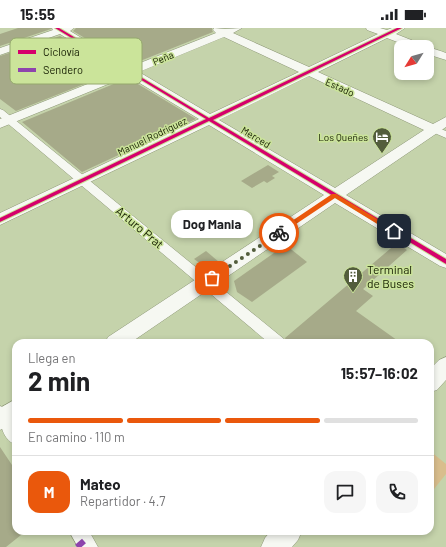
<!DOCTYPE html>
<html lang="es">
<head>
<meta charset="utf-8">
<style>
  body { margin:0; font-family:Barlow,sans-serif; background:#f6f6f6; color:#202124; height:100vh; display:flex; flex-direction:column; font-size:15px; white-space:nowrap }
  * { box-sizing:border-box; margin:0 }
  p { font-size:13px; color:#757577 }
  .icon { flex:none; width:22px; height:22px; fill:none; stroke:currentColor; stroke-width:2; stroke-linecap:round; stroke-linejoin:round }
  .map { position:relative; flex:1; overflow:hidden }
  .panel { position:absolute; left:12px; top:311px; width:422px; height:196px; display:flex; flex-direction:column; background:#fff; border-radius:12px; box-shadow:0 2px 6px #0003 }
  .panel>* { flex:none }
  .needle { width:26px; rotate:233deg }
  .controls { position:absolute; left:394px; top:12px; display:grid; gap:8px }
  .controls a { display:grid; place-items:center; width:40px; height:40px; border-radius:8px; background:#fff; box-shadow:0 2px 6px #0003; font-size:20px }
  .pin { position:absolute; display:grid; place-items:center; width:34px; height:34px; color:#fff; margin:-17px; border-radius:8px; box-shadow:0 2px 6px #0006 }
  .courier { position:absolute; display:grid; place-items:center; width:40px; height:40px; margin:-20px; border:3px solid #ea580c; border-radius:50%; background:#fff; color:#222; box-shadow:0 1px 5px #0007 }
  .bubble { position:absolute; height:28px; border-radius:12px; background:#fff; box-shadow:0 2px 6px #0003; font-size:13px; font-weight:700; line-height:28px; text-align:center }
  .overview em { font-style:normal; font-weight:700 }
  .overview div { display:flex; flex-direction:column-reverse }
  .overview { display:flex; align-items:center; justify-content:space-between; height:68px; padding:0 16px }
  h1 { font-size:26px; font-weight:700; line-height:30px }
  .bar { display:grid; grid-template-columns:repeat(4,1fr); gap:6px 4px; align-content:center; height:48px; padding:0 16px }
  .bar i { height:5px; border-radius:3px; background:#e0e0e0 }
  .bar .active { background:#ea580c }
  .bar p { grid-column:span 4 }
  .line { display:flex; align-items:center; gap:10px; padding:0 16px; border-top:1px solid #e0e0e0 }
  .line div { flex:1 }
  .round { display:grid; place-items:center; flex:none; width:42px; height:42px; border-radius:12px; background:#f6f6f6 }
  .status { display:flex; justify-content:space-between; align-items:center; height:28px; padding:0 20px; background:#fff; direction:ltr }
  .status svg { height:11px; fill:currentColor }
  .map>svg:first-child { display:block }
</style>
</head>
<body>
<div class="status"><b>15:55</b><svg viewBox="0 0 49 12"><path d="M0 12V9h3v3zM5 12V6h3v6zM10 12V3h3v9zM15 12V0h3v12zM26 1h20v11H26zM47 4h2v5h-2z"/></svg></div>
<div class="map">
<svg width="446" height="519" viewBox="0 0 446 519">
  <rect width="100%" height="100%" fill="#c5d3ab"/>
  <!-- green -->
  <path fill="#d9be8d" d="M430 423 446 436V446L430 466Z"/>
  <!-- building -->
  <g fill="#a6aa89" fill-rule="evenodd">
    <path d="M18 0H51V1L0 18V6Z"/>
    <path d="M76 0H212V2L213 4 130 37 73 3Z"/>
    <path d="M60 8 117 43 16 83 0 71V28ZM62 30 85 44 66 52 43 38Z"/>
    <path d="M128 50 196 91 82 144 22 94Z"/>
    <path d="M268 137 279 144 272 148 275 150 267 155 264 153 252 160 241 153Z"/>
    <path d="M397 215 407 222 363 261 373 268 356 283 401 315H290L286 312 285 310Z"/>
    <path d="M287 218 307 234 252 274 237 264 234 253 281 220Z"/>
    <path d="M206 223 219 234 208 241 194 231Z"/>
    <path d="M0 419 16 443V503H26L6 519H0Z"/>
  </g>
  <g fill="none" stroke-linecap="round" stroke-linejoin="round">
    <defs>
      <g id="street">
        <path d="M0 81 3 82 284 311 286 315H269L0 89Z"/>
        <path d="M433 98 446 103V110L430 103 428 101 430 99Z"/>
        <path d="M0 378C17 384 16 402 16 417 0 410 0 393 0 378Z"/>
        <path d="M69 503H89L98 519H78Z"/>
      </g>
      <g id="secondary">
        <path d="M52 0H74L70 3 130 39 216 5 213 2 214 0 225 1 242 0 233 5 309 39 378 6 367 2 366 0H380L387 2 392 0H405L396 6 424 17 425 19H410L387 10 318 44 433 96 446 89V99L346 167 446 226V240L440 238 335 175 130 315H105L108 309 324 167 209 97 0 197V185L199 91 128 48 0 100V91L120 43 60 6 0 27V20L53 2ZM224 9 299 44 210 86 139 44ZM309 48 424 102 335 160 219 92Z"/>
        <path d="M426 19C433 20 440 23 446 25V32L427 26Z"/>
        <path d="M446 329V352L437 362 430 364V341L439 332Z"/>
        <path d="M16 371V393L0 402V380Z"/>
        <path d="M271 503H302L298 512 292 519H261L265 510Z"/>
      </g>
    </defs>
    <!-- street casing -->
    <use href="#street" stroke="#8c9676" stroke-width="1"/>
    <!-- secondary casing -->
    <use href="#secondary" stroke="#8c9676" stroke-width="1"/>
    <!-- street -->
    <use href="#street" fill="#f6f8f2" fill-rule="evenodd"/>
    <!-- secondary -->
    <use href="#secondary" fill="#f6f8f2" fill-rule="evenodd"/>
    <!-- quiet -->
    <path stroke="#8e44ad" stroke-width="6" stroke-dasharray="13 6" stroke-linecap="butt" d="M77 519 84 513"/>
    <defs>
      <path id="cycleway" d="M55 0H59L209 90 397 0H402L213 92 446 231V236L209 93 0 194V190L206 91Z"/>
    </defs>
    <!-- cycleway casing -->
    <use href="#cycleway" stroke="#cbe49a" stroke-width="2"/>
    <!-- cycleway -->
    <use href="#cycleway" fill="#d6006c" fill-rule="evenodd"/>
  </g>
  <!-- route -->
  <path fill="#ea580c" d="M332 166H336L397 203 392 205 335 170 281 206H277V203Z"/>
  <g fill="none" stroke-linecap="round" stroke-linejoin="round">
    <!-- done -->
    <path stroke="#535d3c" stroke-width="4" stroke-dasharray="0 7.2" d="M212 250 279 205"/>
  </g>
  <!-- icons -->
  <defs>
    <symbol id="hotel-pin" viewBox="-11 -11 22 30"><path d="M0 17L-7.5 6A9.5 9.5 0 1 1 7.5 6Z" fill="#535d3c" stroke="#cbe49a"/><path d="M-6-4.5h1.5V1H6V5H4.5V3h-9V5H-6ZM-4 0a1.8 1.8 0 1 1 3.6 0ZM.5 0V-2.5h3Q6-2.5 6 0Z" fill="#fff"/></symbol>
    <symbol id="building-pin" viewBox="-11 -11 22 30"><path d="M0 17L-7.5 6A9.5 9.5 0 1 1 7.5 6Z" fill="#535d3c" stroke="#cbe49a"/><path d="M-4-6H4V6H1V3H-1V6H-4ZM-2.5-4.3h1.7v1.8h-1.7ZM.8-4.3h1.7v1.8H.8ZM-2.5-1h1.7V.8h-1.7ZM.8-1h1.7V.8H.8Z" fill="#fff"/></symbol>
  </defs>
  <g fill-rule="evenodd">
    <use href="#hotel-pin" x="371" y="98" width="22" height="30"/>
    <use href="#building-pin" x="342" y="237" width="22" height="30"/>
  </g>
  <g text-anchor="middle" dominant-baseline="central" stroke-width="3" stroke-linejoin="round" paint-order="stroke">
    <!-- far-street labels -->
    <g font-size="10" fill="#151d01" stroke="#cbe49a">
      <text transform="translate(163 30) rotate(-22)">Peña</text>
      <text transform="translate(340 59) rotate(24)">Estado</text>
      <text transform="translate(152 108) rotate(-26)">Manuel Rodríguez</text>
      <text transform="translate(256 109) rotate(31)">Merced</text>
    </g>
    <!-- far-poi labels -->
    <g font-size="10" fill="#151d01" stroke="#cbe49a" text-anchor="end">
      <text x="368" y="109">Los Queñes</text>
    </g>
    <!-- street labels -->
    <g font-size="12" fill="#151d01" stroke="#cbe49a">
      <text transform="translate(140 199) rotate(40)">Arturo Prat</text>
    </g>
    <!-- poi labels -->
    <g font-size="12" fill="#151d01" stroke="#cbe49a" text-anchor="start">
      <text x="367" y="241">Terminal<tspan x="367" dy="14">de Buses</tspan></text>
    </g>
  </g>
  <!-- legend -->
  <rect x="10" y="10" width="132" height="46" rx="6" fill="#cbe49a" stroke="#94a86c" stroke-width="1"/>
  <rect x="18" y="22" width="18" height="4" fill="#d6006c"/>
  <rect x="18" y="40" width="18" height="4" fill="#8e44ad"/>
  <g font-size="11" fill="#151d01">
    <text x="43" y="28">Ciclovía</text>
    <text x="43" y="46">Sendero</text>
  </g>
</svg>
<div class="controls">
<a><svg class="needle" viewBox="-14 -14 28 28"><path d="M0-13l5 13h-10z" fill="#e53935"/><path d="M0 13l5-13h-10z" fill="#757577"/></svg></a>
</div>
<div class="pin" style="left:212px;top:250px;background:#ea580c"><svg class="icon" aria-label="bag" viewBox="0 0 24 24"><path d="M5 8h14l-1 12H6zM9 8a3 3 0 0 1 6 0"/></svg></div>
<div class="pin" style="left:394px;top:203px;background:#1f2937"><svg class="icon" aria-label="home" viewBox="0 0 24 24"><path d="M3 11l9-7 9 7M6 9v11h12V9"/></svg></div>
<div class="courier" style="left:279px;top:205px"><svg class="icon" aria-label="bike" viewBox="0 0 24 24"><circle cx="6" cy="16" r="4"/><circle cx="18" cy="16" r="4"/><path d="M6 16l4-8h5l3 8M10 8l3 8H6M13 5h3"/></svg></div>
<div class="bubble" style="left:171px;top:182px;width:82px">Dog Mania</div>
<section class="panel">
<div class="overview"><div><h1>2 min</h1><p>Llega en</p></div><em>15:57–16:02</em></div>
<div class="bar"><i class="active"></i><i class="active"></i><i class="active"></i><i></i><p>En camino · 110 m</p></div>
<div class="line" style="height:72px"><b class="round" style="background:#ea580c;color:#fff">M</b><div><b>Mateo</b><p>Repartidor · 4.7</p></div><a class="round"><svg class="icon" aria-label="chat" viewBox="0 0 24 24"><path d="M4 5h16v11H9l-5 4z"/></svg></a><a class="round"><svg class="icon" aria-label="phone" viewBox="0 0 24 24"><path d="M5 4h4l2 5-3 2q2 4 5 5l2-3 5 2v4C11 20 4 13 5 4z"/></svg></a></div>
</section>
</div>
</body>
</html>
